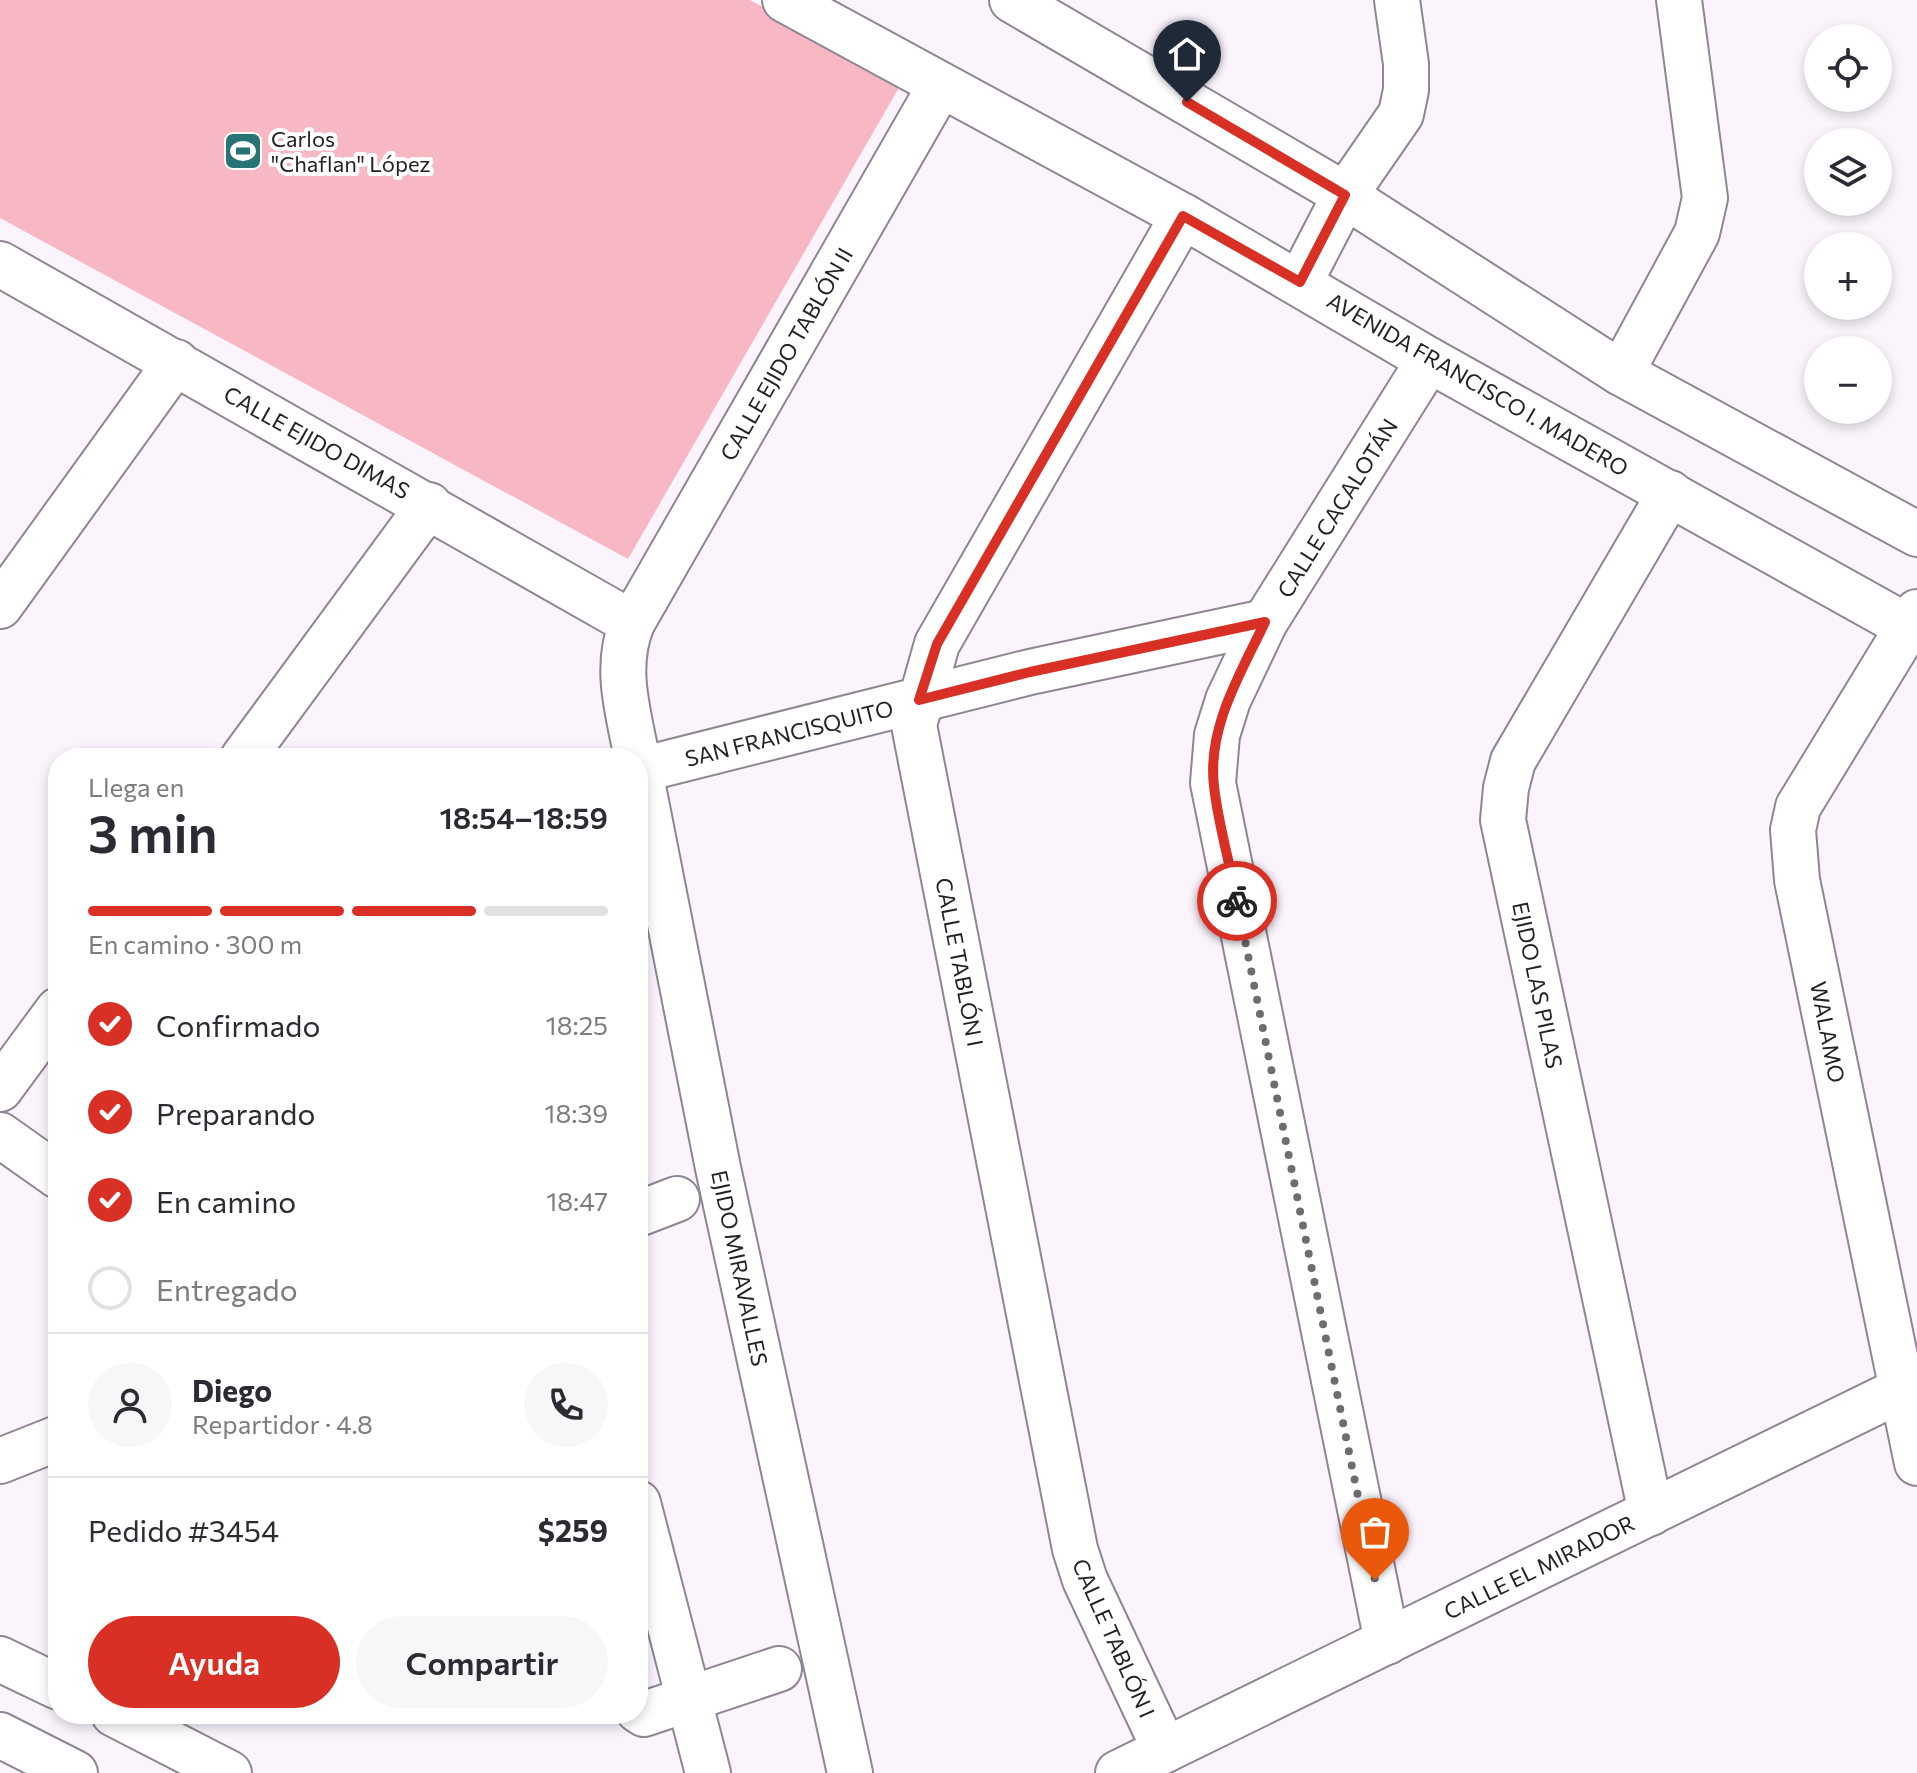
<!DOCTYPE html>
<html lang="es">
<head>
<meta charset="utf-8">
<style>
  body { margin:0; font-family:Commissioner,sans-serif; background:#f7f7f7; color:#2b2b33; height:100vh; display:flex; flex-direction:column; font-size:30px; white-space:nowrap }
  * { box-sizing:border-box; margin:0 }
  p { font-size:26px; color:#7c7c81 }
  .icon { flex:none; width:44px; height:44px; fill:none; stroke:currentColor; stroke-width:2; stroke-linecap:round; stroke-linejoin:round }
  .map { position:relative; flex:1; overflow:hidden }
  .details { position:absolute; left:48px; top:748px; width:600px; height:976px; display:flex; flex-direction:column; background:#fff; border-radius:32px; box-shadow:0 4px 12px #0003 }
  .details>* { flex:none }
  .tools { position:absolute; left:1804px; top:24px; display:grid; gap:16px }
  .tools a { display:grid; place-items:center; width:88px; height:88px; border-radius:50%; background:#fff; box-shadow:0 4px 12px #0003; font-size:40px }
  .pin { position:absolute; display:grid; place-items:center; width:68px; height:68px; color:#fff; margin:-82px -34px; border-radius:50% 50% 50% 0; rotate:-45deg; box-shadow:0 0 8px #0007 }
  .pin .icon { rotate:45deg }
  .courier { position:absolute; display:grid; place-items:center; width:80px; height:80px; margin:-40px; border:6px solid #d93025; border-radius:50%; background:#fff; color:#222; box-shadow:0 2px 10px #0007 }
  .headline em { font-style:normal; font-weight:600 }
  .headline div { display:flex; flex-direction:column-reverse }
  .headline { display:flex; align-items:center; justify-content:space-between; height:136px; padding:0 40px }
  h1 { font-size:52px; font-weight:600; line-height:60px }
  .bar { display:grid; grid-template-columns:repeat(4,1fr); gap:12px 8px; align-content:center; height:96px; padding:0 40px }
  .bar i { height:10px; border-radius:6px; background:#e1e1e2 }
  .bar .active { background:#d93025 }
  .bar p { grid-column:span 4 }
  .line { display:flex; align-items:center; gap:20px; padding:0 40px; border-top:2px solid #e1e1e2 }
  .line div { flex:1 }
  .round { display:grid; place-items:center; flex:none; width:84px; height:84px; border-radius:42px; background:#f7f7f7 }
  ol { padding:0 40px; list-style:none }
  li { display:flex; align-items:center; gap:24px; height:88px }
  li p { margin-inline-start:auto }
  li .icon { padding:8px; border-radius:50%; background:#d93025; color:#fff; stroke-width:4 }
  li:last-child { color:#7c7c81 }
  li i { width:44px; height:44px; border:4px solid #e1e1e2; border-radius:50% }
  .action { display:flex; gap:16px; margin-top:auto; padding:16px 40px }
  .action a { flex:1; height:92px; border-radius:48px; background:#d93025; color:#fff; font-size:32px; font-weight:600; line-height:92px; text-align:center }
  .action a+a { background:#f7f7f7; color:#2b2b33 }
  .map>svg:first-child { display:block }
</style>
</head>
<body>
<div class="map">
<svg width="1917" height="1773" viewBox="0 0 1917 1773">
  <rect width="100%" height="100%" fill="#fbf4fd"/>
  <!-- pitch -->
  <path fill="#f7b8c3" d="M0 0H750L901 84 628 559 0 218Z"/>
  <g fill="none" stroke-linecap="round" stroke-linejoin="round">
    <defs>
      <g id="minor">
        <path d="M785 0 1183 216 1429 360 1917 632"/>
        <path d="M1012 0 1325 183 1621 373 1917 534"/>
        <path d="M0 264 632 623"/>
        <path d="M1300 282 1345 195 1401 114 1406 90V64L1397 0"/>
        <path d="M1621 373 1697 233 1705 198 1679 0"/>
        <path d="M0 606 176 362"/>
        <path d="M1917 612 1798 807 1793 830 1797 880 1917 1463"/>
        <path d="M243 758 429 505"/>
        <path d="M637 758C628 711 614 668 632 623L940 86"/>
        <path d="M638 761 718 1168 850 1773"/>
        <path d="M640 770 1030 672 1265 622"/>
        <path d="M0 1089 58 1010"/>
        <path d="M0 1135 58 1176"/>
        <path d="M638 1214 677 1199"/>
        <path d="M0 1461 58 1438"/>
        <path d="M638 1503 708 1773"/>
        <path d="M1651 1513 1503 820 1506 788 1513 761 1670 493"/>
        <path d="M1387 1642 1213 783 1217 735 1228 700 1265 622 1429 360"/>
        <path d="M0 1659 58 1687"/>
        <path d="M638 1710 644 1714 779 1669"/>
        <path d="M114 1714 229 1773"/>
        <path d="M0 1735 75 1773"/>
        <path d="M1165 1750 1085 1580 1075 1549 914 725 937 644 1183 216"/>
        <path d="M1118 1773 1917 1382"/>
      </g>
    </defs>
    <!-- minor casing -->
    <use href="#minor" stroke="#8f8593" stroke-width="48"/>
    <!-- minor -->
    <use href="#minor" stroke="#fff" stroke-width="44"/>
  </g>
  <g fill="none" stroke-linecap="round" stroke-linejoin="round">
    <!-- done -->
    <path stroke="#706b71" stroke-width="8" stroke-dasharray="0 14.4" d="M1237 901 1375 1580"/>
    <!-- route -->
    <path stroke="#d93025" stroke-width="10" d="M1187 102 1345 195 1300 282 1183 216 937 644 919 700 1030 672 1265 622C1241 673 1207 727 1214 786 1218 824 1230 863 1237 901"/>
  </g>
  <!-- icons -->
  <defs>
    <symbol id="stadium-square" viewBox="-11 -11 22 22"><rect x="-9" y="-9" width="18" height="18" rx="4" fill="#287373" stroke="#fff"/><path d="M0-5a6.5 5 0 1 0 0 10a6.5 5 0 1 0 0-10ZM-3.5-1.8h7v3.6h-7Z" fill="#fff"/></symbol>
  </defs>
  <g fill-rule="evenodd">
    <use href="#stadium-square" x="221" y="129" width="44" height="44"/>
  </g>
  <g text-anchor="middle" dominant-baseline="central" stroke-width="8" stroke-linejoin="round" paint-order="stroke">
    <!-- poi labels -->
    <g font-size="22" fill="#252126" stroke="#fff" text-anchor="start">
      <text x="271" y="138">Carlos<tspan x="271" dy="25">"Chaflan" López</tspan></text>
    </g>
    <!-- street labels -->
    <g font-size="22" fill="#252126" stroke="#fff">
      <text transform="translate(786 354) rotate(-60)">CALLE EJIDO TABLÓN II</text>
      <text transform="translate(1478 384) rotate(30)">AVENIDA FRANCISCO I. MADERO</text>
      <text transform="translate(317 442) rotate(29)">CALLE EJIDO DIMAS</text>
      <text transform="translate(1337 508) rotate(-58)">CALLE CACALOTÁN</text>
      <text transform="translate(789 733) rotate(-14)">SAN FRANCISQUITO</text>
      <text transform="translate(960 962) rotate(79)">CALLE TABLÓN I</text>
      <text transform="translate(1538 985) rotate(78)">EJIDO LAS PILAS</text>
      <text transform="translate(1828 1032) rotate(79)">WALAMO</text>
      <text transform="translate(740 1268) rotate(78)">EJIDO MIRAVALLES</text>
      <text transform="translate(1539 1567) rotate(-26)">CALLE EL MIRADOR</text>
      <text transform="translate(1114 1638) rotate(66)">CALLE TABLÓN I</text>
    </g>
  </g>
</svg>
<div class="tools">
<a><svg class="icon" aria-label="locate" viewBox="0 0 24 24"><circle cx="12" cy="12" r="6"/><path d="M12 2v4M12 18v4M2 12h4M18 12h4"/></svg></a>
<a><svg class="icon" aria-label="layers" viewBox="0 0 24 24"><path d="M12 4l9 5-9 5-9-5zM3 14l9 5 9-5"/></svg></a>
<a>+</a>
<a>−</a>
</div>
<div class="pin" style="left:1375px;top:1580px;background:#ea580c"><svg class="icon" aria-label="bag" viewBox="0 0 24 24"><path d="M5 8h14l-1 12H6zM9 8a3 3 0 0 1 6 0"/></svg></div>
<div class="pin" style="left:1187px;top:102px;background:#1f2937"><svg class="icon" aria-label="home" viewBox="0 0 24 24"><path d="M3 11l9-7 9 7M6 9v11h12V9"/></svg></div>
<div class="courier" style="left:1237px;top:901px"><svg class="icon" aria-label="bike" viewBox="0 0 24 24"><circle cx="6" cy="16" r="4"/><circle cx="18" cy="16" r="4"/><path d="M6 16l4-8h5l3 8M10 8l3 8H6M13 5h3"/></svg></div>
<section class="details">
<div class="headline"><div><h1>3 min</h1><p>Llega en</p></div><em>18:54–18:59</em></div>
<div class="bar"><i class="active"></i><i class="active"></i><i class="active"></i><i></i><p>En camino · 300 m</p></div>
<ol>
<li><svg class="icon" aria-label="check" viewBox="0 0 24 24"><path d="M5 12l5 5 9-10"/></svg>Confirmado<p>18:25</p></li>
<li><svg class="icon" aria-label="check" viewBox="0 0 24 24"><path d="M5 12l5 5 9-10"/></svg>Preparando<p>18:39</p></li>
<li><svg class="icon" aria-label="check" viewBox="0 0 24 24"><path d="M5 12l5 5 9-10"/></svg>En camino<p>18:47</p></li>
<li><i></i>Entregado</li>
</ol>
<div class="line" style="height:144px"><a class="round"><svg class="icon" aria-label="person" viewBox="0 0 24 24"><circle cx="12" cy="8" r="4"/><path d="M4 21q1-7 8-7t8 7"/></svg></a><div><b>Diego</b><p>Repartidor · 4.8</p></div><a class="round"><svg class="icon" aria-label="phone" viewBox="0 0 24 24"><path d="M5 4h4l2 5-3 2q2 4 5 5l2-3 5 2v4C11 20 4 13 5 4z"/></svg></a></div>
<div class="line" style="height:104px"><div>Pedido #3454</div><b>$259</b></div>
<div class="action"><a>Ayuda</a><a>Compartir</a></div>
</section>
</div>
</body>
</html>
